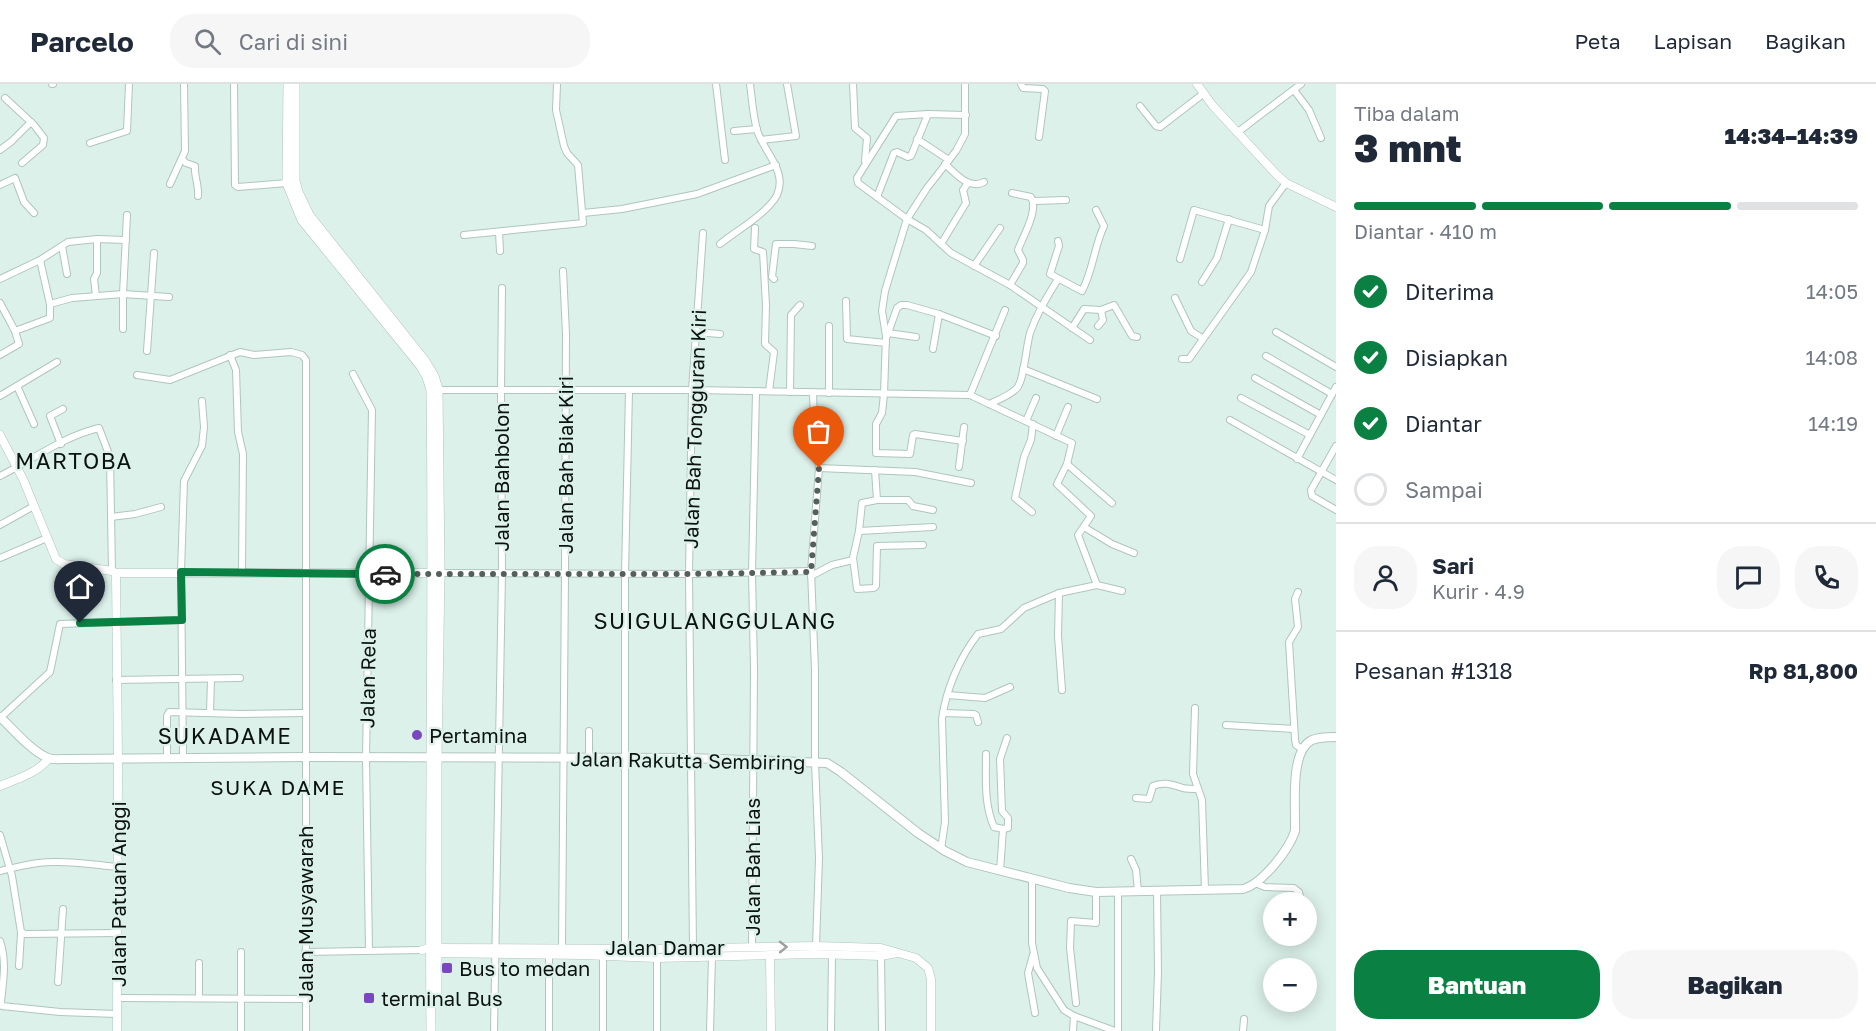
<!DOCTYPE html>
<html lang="id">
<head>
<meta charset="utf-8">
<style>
  body { margin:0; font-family:"Golos Text",sans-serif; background:#f6f6f7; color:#1f2937; height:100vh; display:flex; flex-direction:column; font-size:22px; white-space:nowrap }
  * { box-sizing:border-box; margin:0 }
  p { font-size:20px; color:#747a83 }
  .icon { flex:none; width:33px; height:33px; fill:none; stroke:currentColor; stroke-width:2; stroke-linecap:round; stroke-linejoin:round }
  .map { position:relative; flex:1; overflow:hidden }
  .details { display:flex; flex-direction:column; background:#fff; width:540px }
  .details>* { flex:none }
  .controls { position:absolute; left:1263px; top:808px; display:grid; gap:12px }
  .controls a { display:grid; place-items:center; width:54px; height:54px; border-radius:50%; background:#fff; box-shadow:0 3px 15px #0003; font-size:30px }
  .pin { position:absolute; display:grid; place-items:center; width:51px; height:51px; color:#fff; margin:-62px -26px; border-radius:50% 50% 50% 0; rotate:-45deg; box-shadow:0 0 6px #0007 }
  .pin .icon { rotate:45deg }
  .courier { position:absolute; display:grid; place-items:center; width:60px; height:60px; margin:-30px; border:4px solid #0b8043; border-radius:50%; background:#fff; color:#222; box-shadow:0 2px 8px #0007 }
  .overview em { font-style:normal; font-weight:800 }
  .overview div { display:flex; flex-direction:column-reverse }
  .overview { display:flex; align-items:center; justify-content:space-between; height:102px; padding:0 18px }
  h1 { font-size:39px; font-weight:800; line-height:45px }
  .bar { display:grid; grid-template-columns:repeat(4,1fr); gap:9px 6px; align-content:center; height:72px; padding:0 18px }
  .bar i { height:8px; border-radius:4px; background:#e0e1e3 }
  .bar .selected { background:#0b8043 }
  .bar p { grid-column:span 4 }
  .line { display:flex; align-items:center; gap:15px; padding:0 18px; border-top:2px solid #e0e1e3 }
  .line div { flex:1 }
  .round { display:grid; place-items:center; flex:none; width:63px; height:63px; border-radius:24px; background:#f6f6f7 }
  ol { padding:0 18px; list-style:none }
  li { display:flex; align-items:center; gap:18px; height:66px }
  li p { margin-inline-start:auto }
  li .icon { padding:6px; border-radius:50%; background:#0b8043; color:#fff; stroke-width:4 }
  li:last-child { color:#747a83 }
  li i { width:33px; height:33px; border:3px solid #e0e1e3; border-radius:50% }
  .button { display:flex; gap:12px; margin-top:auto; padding:12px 18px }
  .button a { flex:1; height:69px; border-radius:24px; background:#0b8043; color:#fff; font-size:24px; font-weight:800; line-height:69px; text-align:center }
  .button a+a { background:#f6f6f7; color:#1f2937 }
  header { display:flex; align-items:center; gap:36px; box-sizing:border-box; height:84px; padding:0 30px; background:#fff; border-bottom:2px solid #e0e1e3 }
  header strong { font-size:28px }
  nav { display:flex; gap:33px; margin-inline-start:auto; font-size:21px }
  .search { width:420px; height:54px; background:#f6f6f7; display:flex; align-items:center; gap:15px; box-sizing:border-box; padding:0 21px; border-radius:24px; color:#747a83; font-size:22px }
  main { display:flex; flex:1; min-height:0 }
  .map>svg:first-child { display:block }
</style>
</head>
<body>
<header>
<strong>Parcelo</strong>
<div class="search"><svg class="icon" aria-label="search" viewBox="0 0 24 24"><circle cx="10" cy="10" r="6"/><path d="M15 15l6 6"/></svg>Cari di sini</div>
<nav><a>Peta</a><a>Lapisan</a><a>Bagikan</a></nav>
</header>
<main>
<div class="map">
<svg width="1336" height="947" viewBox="0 0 1336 947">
  <rect width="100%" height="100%" fill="#dcf1ea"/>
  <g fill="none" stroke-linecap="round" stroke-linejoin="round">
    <defs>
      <g id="minor">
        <path d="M52 0H53"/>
        <path d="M234 0 235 101 238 103 287 99"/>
        <path d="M716 0 725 76"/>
        <path d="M853 0 855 44 867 54 865 77"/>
        <path d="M1021 0 1023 4 1043 5 1045 7 1039 53"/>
        <path d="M1294 6 1309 26 1321 54"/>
        <path d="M5 14 34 41 44 54 43 61 22 79"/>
        <path d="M1140 22 1156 42 1160 43 1203 10"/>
        <path d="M966 31 928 30 896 32 857 94 858 99 907 135 926 146 951 169 1010 201 1090 256"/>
        <path d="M734 47 757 45"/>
        <path d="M1238 48 1301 0"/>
        <path d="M917 55 949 76"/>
        <path d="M761 56 796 52 787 0"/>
        <path d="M90 59 127 47 129 0"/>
        <path d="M0 66 12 57 31 38"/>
        <path d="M182 75 186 79 195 82C194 92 199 101 198 112"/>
        <path d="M945 80C956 90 969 106 984 98"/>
        <path d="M170 100 185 67 184 0"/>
        <path d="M0 101 15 94 24 118 34 129"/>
        <path d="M877 113 894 69 897 68 908 73 911 72 928 30"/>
        <path d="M1034 117 1066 116"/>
        <path d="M583 129 622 125 697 110 776 81"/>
        <path d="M755 144 754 165 763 168 766 221 765 260 774 268 769 307"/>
        <path d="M499 148 500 167"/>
        <path d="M464 151 583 139 578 81 567 69 564 62 556 26 557 0"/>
        <path d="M1058 157 1059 162 1050 190 1082 207C1093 187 1094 163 1104 142L1096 126"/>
        <path d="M720 160C736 147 768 129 777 111 788 87 763 67 757 46 753 32 752 15 750 0"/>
        <path d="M941 160 966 119 963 106 968 99"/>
        <path d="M62 162 67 190"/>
        <path d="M1180 175 1194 126 1265 146"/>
        <path d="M974 182 1000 144"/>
        <path d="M0 195 40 176 68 158 97 155 126 156"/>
        <path d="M774 195 772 193 776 160H794L812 162"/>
        <path d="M1202 198 1217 174 1229 135"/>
        <path d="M1010 201 1023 179V176L1018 166C1023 152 1039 126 1031 113L1012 109"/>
        <path d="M96 212 94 195 97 189V155"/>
        <path d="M1175 214 1191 247 1202 254"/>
        <path d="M846 217 847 255 886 259"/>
        <path d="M0 219 15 247 19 260 0 271"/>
        <path d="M50 220 72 214 123 210 169 213"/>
        <path d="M1098 242 1103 236 1101 226"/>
        <path d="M1072 244 1084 225 1101 226 1114 221 1132 252 1137 253"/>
        <path d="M123 245V210L127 131"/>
        <path d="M15 247 50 234V220L40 176"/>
        <path d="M696 248 720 250"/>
        <path d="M1276 248 1336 283"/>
        <path d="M888 249 916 253"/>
        <path d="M887 252 897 224 901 221H907L939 230 996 252"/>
        <path d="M933 265 939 230"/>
        <path d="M147 267 154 169"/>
        <path d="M230 271 236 286 238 348 243 370 242 488"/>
        <path d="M1266 272 1332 310"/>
        <path d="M1182 275H1189L1251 188 1265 146 1269 122 1286 99"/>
        <path d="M1023 285 1097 315"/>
        <path d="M353 290 372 326 366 674 369 866"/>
        <path d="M137 291 170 296 240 268 254 271 291 268 302 271 306 276V947"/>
        <path d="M1255 294 1321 331"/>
        <path d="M17 302 34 340"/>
        <path d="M436 306H692L970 311 1072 359 1067 380 1057 400 1091 432 1078 451 1097 501 1059 509 1024 524 1001 545 978 550C960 573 946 605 942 635L945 738 941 765"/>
        <path d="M790 308 791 231 800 221"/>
        <path d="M813 309 814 337 819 384 811 487 815 586V678L819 774 816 862"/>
        <path d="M829 309V242"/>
        <path d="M970 311 1005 226"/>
        <path d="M0 312 57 278"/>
        <path d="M1241 314 1310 351"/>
        <path d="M989 320C998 316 1011 311 1017 304 1024 296 1026 263 1030 249 1037 229 1047 213 1058 195"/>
        <path d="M1230 336 1336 396"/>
        <path d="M1026 337 1036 314"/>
        <path d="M1056 352 1068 323"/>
        <path d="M963 357 915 350 913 351 910 370 876 369V340L882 329 884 310 886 252 882 227 885 207 907 135 927 104 956 67 965 50V0"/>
        <path d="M61 360 50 332 63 325"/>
        <path d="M1336 362 1311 406 1312 412 1336 426"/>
        <path d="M1297 375 1336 303"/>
        <path d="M1067 380 1112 419"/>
        <path d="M959 383 964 343"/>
        <path d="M819 384 915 388 971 399"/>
        <path d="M875 386 877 416 862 419 859 447 853 474 857 505 874 504 876 502 877 462 923 461"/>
        <path d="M0 392C32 376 64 352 99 344L110 373 112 487"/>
        <path d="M877 416H908L913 422 933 426"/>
        <path d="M1032 428 1015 414 1024 373 1031 356 1033 340"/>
        <path d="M111 433 135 430 161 423"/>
        <path d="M0 441 34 422"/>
        <path d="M1084 443 1112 460 1134 469"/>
        <path d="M859 447 933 443"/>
        <path d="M0 474 47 454"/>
        <path d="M440 489 689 490 811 487"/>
        <path d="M811 492 832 481 853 476"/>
        <path d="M1097 501 1122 507"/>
        <path d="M1298 508 1295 515 1298 543 1289 558 1295 655 1296 661 1302 665"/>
        <path d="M1059 509 1058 552 1062 606"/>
        <path d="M116 596 240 594"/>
        <path d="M948 611 985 614 1010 603"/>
        <path d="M1195 624 1193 690 1202 716 1205 806"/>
        <path d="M210 629 211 595"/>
        <path d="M943 629 974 630 976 631 978 638"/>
        <path d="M0 634 50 588 60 540 182 536"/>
        <path d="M1226 641 1294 645"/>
        <path d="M986 670C986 696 984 720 994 743L1003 745"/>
        <path d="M167 673V632L169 628 241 630 305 629"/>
        <path d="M183 673 181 488 184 397 202 362 204 343 202 317"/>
        <path d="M589 674V647"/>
        <path d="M1136 714 1149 715 1153 702C1164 697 1173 701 1183 704 1187 705 1194 705 1198 705"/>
        <path d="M0 751 12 792 21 848 25 850 118 849"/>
        <path d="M1131 775 1136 786 1138 807"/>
        <path d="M0 787C17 783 34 778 51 778 74 777 96 781 118 783"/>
        <path d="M1000 787 1003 745 1008 744V734L1002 727 1000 675 1007 654"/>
        <path d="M1032 795V859L1037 884 1064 926 1074 932 1115 947"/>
        <path d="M1255 799 1265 803 1294 804 1299 808 1302 819"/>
        <path d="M0 857C7 878 3 897 1 918L2 922 60 928 117 930"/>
        <path d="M562 863 565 490 566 250 563 187"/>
        <path d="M752 863 754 585 752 489 756 307"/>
        <path d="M693 865 689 490 692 306 703 149"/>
        <path d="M625 867V490L629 307"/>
        <path d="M305 868 422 866"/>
        <path d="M881 870 882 947"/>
        <path d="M549 871V947"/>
        <path d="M1033 871 1028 889 1035 929"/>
        <path d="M657 874V947"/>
        <path d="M19 882 21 849"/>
        <path d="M58 898 63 825"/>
        <path d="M117 914 306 915"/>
        <path d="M199 914V879"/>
        <path d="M1076 919 1070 864 1071 837 1096 839V808"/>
        <path d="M241 947V868"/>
        <path d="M494 947 502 489 501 306 502 204"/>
        <path d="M603 947V872"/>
        <path d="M710 947 712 873"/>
        <path d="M831 947 832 870"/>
        <path d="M1073 947 1074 932"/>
        <path d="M1118 947V807"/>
        <path d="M1156 947 1158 888 1157 807"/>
        <path d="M1243 947 1244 935"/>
      </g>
      <g id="tertiary">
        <path d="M1197 0 1213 22 1277 91 1286 99 1336 123"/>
        <path d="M0 351 23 395 56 475 64 480 112 487 116 489 118 674 117 947"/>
        <path d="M116 489H435"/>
        <path d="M0 702C17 695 38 689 49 674"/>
        <path d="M422 866 430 864 654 865 816 862 881 864 916 874 928 884 931 895V947"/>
        <path d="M432 869 583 871 657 874 815 870 881 872 897 869"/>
        <path d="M770 872 771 947"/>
      </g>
      <path id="secondary" d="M0 633C13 645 31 667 48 674 53 676 61 675 67 675L305 673 690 674 827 679 841 688 918 749 945 767 967 778 1069 804 1096 808 1243 805C1262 800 1289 766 1295 747 1296 724 1289 667 1312 656 1319 653 1328 653 1336 653"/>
      <g id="trunk">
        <path d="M288 0 287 99 302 136 420 281 427 293 431 306C434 519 429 733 431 947"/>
        <path d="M295 0V97L298 108 309 131 425 277 434 292 438 305 440 489 437 674V908"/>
      </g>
    </defs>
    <!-- minor casing -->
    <use href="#minor" stroke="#b0c5be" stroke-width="8"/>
    <!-- tertiary casing -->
    <use href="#tertiary" stroke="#b0c5be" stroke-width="9"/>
    <!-- secondary casing -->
    <use href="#secondary" stroke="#b0c5be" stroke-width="10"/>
    <!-- trunk casing -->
    <use href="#trunk" stroke="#b0c5be" stroke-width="10"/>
    <!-- minor -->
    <use href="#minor" stroke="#fff" stroke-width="6"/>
    <!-- tertiary -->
    <use href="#tertiary" stroke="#fff" stroke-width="8"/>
    <!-- secondary -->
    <use href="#secondary" stroke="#fff" stroke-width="8"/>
    <!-- trunk -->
    <use href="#trunk" stroke="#fff" stroke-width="9"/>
  </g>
  <!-- one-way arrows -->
  <defs><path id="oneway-chevron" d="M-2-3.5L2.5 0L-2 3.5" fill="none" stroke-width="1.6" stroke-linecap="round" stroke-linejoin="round" transform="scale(1.5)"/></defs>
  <use stroke="#9da09f" href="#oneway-chevron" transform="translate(783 863) rotate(-1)"/>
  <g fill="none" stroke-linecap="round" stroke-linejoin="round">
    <!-- done -->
    <path stroke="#54605c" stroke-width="6" stroke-dasharray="0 10.8" d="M385 490H689L811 488 819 384"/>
    <!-- route -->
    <path stroke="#0b8043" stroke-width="8" d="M80 539 182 536 181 488 385 490"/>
  </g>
  <!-- markers -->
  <g fill="#7a47bf" stroke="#dcf1ea" stroke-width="2">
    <circle cx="417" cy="651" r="6"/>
    <rect x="441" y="878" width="12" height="12" rx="3"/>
    <rect x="363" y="908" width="12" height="12" rx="3"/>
  </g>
  <g text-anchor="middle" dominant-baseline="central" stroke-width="4.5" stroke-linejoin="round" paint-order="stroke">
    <!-- street labels -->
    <g font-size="20" fill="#0b1210" stroke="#dcf1ea">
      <text transform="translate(694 345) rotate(-88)">Jalan Bah Tongguran Kiri</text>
      <text transform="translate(565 381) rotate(-90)">Jalan Bah Biak Kiri</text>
      <text transform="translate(501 393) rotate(-90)">Jalan Bahbolon</text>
      <text transform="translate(367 594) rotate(-89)">Jalan Rela</text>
      <text transform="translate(688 676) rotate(1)">Jalan Rakutta Sembiring</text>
      <text transform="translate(752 783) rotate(-90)">Jalan Bah Lias</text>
      <text transform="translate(118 810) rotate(-90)">Jalan Patuan Anggi</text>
      <text transform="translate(305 830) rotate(-90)">Jalan Musyawarah</text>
      <text x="665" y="863">Jalan Damar</text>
    </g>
    <!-- poi labels -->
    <g font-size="20" fill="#0b1210" stroke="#dcf1ea" text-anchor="start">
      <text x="429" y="651">Pertamina</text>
      <text x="459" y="884">Bus to medan</text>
      <text x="381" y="914">terminal Bus</text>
    </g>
    <!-- neighbourhood labels -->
    <g font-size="21" letter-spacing="1.5" fill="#0b1210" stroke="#dcf1ea">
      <text x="278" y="703">SUKA DAME</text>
    </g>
    <!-- quarter labels -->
    <g font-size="22" letter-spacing="1.5" fill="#0b1210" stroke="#dcf1ea">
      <text x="74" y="376">MARTOBA</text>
      <text x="715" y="536">SUIGULANGGULANG</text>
      <text x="225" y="651">SUKADAME</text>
    </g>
  </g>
</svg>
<div class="controls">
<a>+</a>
<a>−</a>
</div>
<div class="pin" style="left:819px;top:384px;background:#ea580c"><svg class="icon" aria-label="bag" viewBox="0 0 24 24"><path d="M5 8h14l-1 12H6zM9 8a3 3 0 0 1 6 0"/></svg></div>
<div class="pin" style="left:80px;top:539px;background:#1f2937"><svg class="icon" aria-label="home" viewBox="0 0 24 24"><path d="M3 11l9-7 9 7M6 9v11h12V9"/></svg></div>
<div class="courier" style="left:385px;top:490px"><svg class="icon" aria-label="car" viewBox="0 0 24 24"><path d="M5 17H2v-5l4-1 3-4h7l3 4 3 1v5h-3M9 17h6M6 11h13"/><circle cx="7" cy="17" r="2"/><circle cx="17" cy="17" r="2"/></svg></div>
</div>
<section class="details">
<div class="overview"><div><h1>3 mnt</h1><p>Tiba dalam</p></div><em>14:34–14:39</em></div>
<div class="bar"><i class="selected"></i><i class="selected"></i><i class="selected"></i><i></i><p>Diantar · 410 m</p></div>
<ol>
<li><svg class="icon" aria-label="check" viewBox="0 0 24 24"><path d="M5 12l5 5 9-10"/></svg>Diterima<p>14:05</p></li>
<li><svg class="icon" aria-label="check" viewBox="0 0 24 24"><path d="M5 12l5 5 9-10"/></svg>Disiapkan<p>14:08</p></li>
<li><svg class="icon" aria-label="check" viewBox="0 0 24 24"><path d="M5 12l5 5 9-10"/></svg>Diantar<p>14:19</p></li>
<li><i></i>Sampai</li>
</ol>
<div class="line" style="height:108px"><a class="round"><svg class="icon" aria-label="person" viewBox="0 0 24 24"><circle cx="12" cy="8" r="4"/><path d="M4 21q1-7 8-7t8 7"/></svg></a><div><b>Sari</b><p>Kurir · 4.9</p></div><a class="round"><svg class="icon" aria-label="chat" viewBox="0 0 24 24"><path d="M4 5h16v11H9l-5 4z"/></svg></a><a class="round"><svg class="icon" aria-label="phone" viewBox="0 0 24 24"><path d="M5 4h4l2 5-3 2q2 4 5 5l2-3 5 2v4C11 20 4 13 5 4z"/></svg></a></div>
<div class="line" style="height:78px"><div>Pesanan #1318</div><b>Rp 81,800</b></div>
<div class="button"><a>Bantuan</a><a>Bagikan</a></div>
</section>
</main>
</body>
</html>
